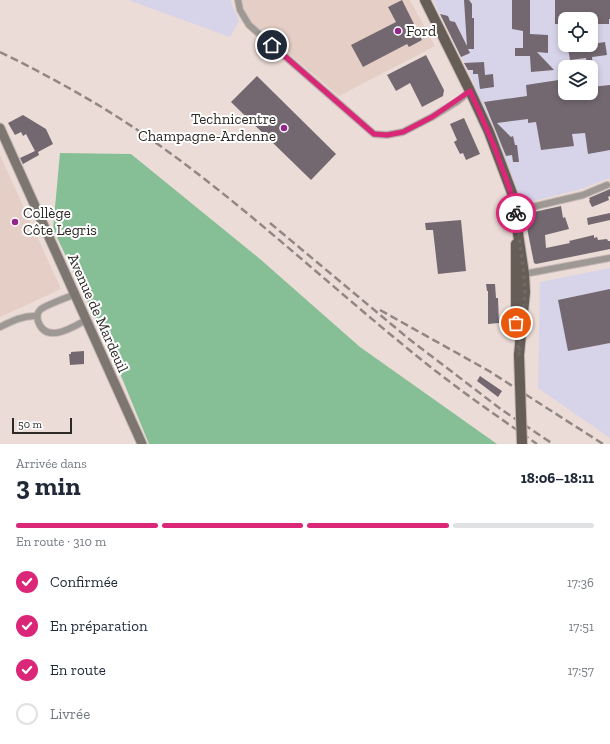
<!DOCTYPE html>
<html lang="fr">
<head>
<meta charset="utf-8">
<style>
  body { margin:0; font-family:"Zilla Slab",serif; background:#f2f2f3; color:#1f2937; height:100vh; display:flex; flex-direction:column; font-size:15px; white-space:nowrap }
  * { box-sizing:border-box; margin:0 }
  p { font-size:13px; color:#747a83 }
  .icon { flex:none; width:22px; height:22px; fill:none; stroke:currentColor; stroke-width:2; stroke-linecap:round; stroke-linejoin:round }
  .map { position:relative; height:444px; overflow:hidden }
  .side { display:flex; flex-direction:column; background:#fff; flex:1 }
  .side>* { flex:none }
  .fabs { position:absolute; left:558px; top:12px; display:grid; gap:8px }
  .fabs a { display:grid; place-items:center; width:40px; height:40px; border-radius:8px; background:#fff; box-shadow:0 2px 6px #0003; font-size:20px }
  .scale { position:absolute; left:12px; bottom:10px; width:60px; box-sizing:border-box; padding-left:4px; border:2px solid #2e2927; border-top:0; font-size:11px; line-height:14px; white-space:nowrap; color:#2e2927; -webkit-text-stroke:3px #fff; paint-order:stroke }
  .pin { position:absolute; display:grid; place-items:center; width:34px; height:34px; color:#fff; margin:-17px; border:2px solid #fff; border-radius:50%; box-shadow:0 1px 4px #0007 }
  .courier { position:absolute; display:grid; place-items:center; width:40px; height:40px; margin:-20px; border:3px solid #db2777; border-radius:50%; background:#fff; color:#222; box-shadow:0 1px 5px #0007 }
  .overview em { font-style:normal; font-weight:800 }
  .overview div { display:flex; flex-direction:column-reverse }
  .overview { display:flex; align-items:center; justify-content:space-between; height:68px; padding:0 16px }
  h1 { font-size:26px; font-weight:800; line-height:30px }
  .bar { display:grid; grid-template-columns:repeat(4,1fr); gap:6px 4px; align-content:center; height:48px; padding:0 16px }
  .bar i { height:5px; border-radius:3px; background:#e0e1e3 }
  .bar .selected { background:#db2777 }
  .bar p { grid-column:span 4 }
  ol { padding:0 16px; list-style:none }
  li { display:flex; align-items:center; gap:12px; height:44px }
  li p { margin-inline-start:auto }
  li .icon { padding:4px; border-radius:50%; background:#db2777; color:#fff; stroke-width:4 }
  li:last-child { color:#747a83 }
  li i { width:22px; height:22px; border:2px solid #e0e1e3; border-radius:50% }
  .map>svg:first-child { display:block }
</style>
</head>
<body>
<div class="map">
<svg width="610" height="444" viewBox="0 0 610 444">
  <rect width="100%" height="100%" fill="#ecdcd7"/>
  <!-- built -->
  <g fill="#e5cec5">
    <path d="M242 0H410L435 46 339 96 249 20 242 5Z"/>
    <path d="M0 155 61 289 0 317Z"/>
  </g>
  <!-- industrial -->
  <g fill="#d7d3e9" fill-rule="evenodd">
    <path d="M128 0H231V2L239 21 230 37Z"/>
    <path d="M433 0H610V178L581 189 522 204 511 173 470 74ZM565 19H591V45H565ZM565 67H591V93H565Z"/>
    <path d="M610 268V438L538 388 540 282Z"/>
  </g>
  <!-- green -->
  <path fill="#86bf96" d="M60 153 131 154 260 259 360 347 497 444H149L110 349 53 229Z"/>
  <!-- building -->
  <g fill="#736870">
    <path d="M402 0 422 40 409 47 407 44 363 67 351 45 396 22 388 7Z"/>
    <path d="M464 0H469L472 4V18H474V49H468L470 53 461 57 440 14 448 16 450 21 455 22 467 46Z"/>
    <path d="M512 0H530V34L548 35V53L537 52 554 70 531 72 530 56H515V48H523V31L512 29Z"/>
    <path d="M555 0H610V19H609V24H591V19H565V24H555Z"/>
    <path d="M605 42 607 55 592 57 593 67H587L586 58 570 60 568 48Z"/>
    <path d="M426 55 444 90 443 96 422 107 410 83 396 91 387 75Z"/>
    <path d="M484 62 485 75 493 74 494 87 480 89 478 74H473V70H468L464 63Z"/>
    <path d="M257 76 336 154 311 180 231 102Z"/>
    <path d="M565 79V93H591V87L610 85V150L588 154 585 133 572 134 574 146 541 150 536 122 528 123V119L497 123 511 137 513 136 515 145H517L519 162H513L512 155 506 156 484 102 527 96 526 85Z"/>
    <path d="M23 115 46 129 53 144 38 152 39 155 23 164 20 158 35 151 26 134 23 136 21 132 15 135 8 123Z"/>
    <path d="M464 118 480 154 466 160 463 153 460 154 454 142 457 140 450 124Z"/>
    <path d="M610 189V196L608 197 609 200 592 207 589 201 590 200 589 198Z"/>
    <path d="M561 206 563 218 565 217 569 229 545 235 546 248 570 243 569 241 594 235V238L597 237 598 240 607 239 608 241H610V249L536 264 534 263 527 228 526 229 522 215 526 216 525 214Z"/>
    <path d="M610 213V220L588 225 587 218Z"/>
    <path d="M461 220 466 271 438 274 433 230H426L425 223Z"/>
    <path d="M486 284H495L496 298H498L499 323 488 324V291H487Z"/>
    <path d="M610 289V343L568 351 558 300Z"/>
    <path d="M84 351V364L70 365 69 354H71V352Z"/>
    <path d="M480 376 502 391 498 397 477 381Z"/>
  </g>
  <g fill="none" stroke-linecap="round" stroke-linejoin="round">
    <defs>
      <g id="street">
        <path d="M238 0 240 10 249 25 374 134 387 135 403 132 432 117 458 101 470 91"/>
        <path d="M515 211 583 195 607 185"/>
        <path d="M524 274 610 258"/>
        <path d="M75 294C67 298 45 305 40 310 37 313 37 317 38 321 46 345 73 327 86 320"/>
        <path d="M0 327C12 321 24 315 37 316"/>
      </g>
      <path id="secondary" d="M0 128 142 444"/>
      <g id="primary">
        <path d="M425 0 470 91 489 132 512 193 524 274 525 292 519 355"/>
        <path d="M516 244V314L517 330"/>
      </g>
    </defs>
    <!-- street casing -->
    <use href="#street" stroke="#c6b8b4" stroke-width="8"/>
    <!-- secondary casing -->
    <use href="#secondary" stroke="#c6b8b4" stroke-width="11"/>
    <!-- primary casing -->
    <use href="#primary" stroke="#c6b8b4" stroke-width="12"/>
    <!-- street -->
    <use href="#street" stroke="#9d9894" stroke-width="6"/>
    <!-- secondary -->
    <use href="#secondary" stroke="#7d7670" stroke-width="9"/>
    <!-- primary -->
    <use href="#primary" stroke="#665e56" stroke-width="10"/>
    <!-- rail -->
    <g stroke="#918783" stroke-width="2.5" stroke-dasharray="8 4" stroke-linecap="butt">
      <path d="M0 52C55 79 109 109 159 145 250 210 331 287 418 357 456 388 497 416 537 444"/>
      <path d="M270 223 409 339 502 410 553 444"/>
      <path d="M380 310 489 371 603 444"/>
    </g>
    <defs>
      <path id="primary-bridge" d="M519 355 522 444"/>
    </defs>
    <!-- primary-bridge casing -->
    <use href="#primary-bridge" stroke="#c6b8b4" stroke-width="12" stroke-linecap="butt"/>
    <!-- primary-bridge -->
    <use href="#primary-bridge" stroke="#665e56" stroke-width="10"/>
  </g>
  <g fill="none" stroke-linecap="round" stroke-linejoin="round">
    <!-- done -->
    <path stroke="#706865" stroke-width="4" stroke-dasharray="0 7.2" d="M516 213 524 274 525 292 519 355 516 323"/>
    <!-- route -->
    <path stroke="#db2777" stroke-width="5" d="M272 45 374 134 387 135 403 132 432 117 470 91C479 111 488 131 496 151 503 172 512 191 516 213"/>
  </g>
  <!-- markers -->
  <g fill="#932789" stroke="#fff" stroke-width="1.5">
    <circle cx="398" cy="31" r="4"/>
    <circle cx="284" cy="128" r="4"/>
    <circle cx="15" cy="222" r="4"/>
  </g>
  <g text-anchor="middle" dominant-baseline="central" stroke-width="4" stroke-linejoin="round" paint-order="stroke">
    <!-- poi labels -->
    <g font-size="15" fill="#2e2927" stroke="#fff" text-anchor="start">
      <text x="406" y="31">Ford</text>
      <text x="276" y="119" text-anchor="end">Technicentre<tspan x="276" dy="17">Champagne-Ardenne</tspan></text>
      <text x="23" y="213">Collège<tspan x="23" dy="17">Côte Legris</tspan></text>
    </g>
    <!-- street labels -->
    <g font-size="15" fill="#2e2927" stroke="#fff">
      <text transform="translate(98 313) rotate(66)">Avenue de Mardeuil</text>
    </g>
  </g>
</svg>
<div class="fabs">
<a><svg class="icon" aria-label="locate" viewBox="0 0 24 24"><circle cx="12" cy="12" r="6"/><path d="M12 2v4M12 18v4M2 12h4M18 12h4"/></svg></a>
<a><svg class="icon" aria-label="layers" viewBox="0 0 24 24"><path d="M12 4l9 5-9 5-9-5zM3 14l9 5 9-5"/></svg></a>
</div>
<div class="scale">50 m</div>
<div class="pin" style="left:516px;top:323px;background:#ea580c"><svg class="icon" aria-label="bag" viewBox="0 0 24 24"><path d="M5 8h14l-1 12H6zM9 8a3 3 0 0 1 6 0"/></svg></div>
<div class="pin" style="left:272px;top:45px;background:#1f2937"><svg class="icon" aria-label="home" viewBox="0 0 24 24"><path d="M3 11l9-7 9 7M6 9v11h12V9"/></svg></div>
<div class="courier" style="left:516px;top:213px"><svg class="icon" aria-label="bike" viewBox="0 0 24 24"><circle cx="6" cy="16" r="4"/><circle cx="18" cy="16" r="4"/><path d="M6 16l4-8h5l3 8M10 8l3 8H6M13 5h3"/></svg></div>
</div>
<section class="side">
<div class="overview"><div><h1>3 min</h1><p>Arrivée dans</p></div><em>18:06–18:11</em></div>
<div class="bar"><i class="selected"></i><i class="selected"></i><i class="selected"></i><i></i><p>En route · 310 m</p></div>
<ol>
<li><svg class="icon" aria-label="check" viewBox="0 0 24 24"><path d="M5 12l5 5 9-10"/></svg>Confirmée<p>17:36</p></li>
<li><svg class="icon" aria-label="check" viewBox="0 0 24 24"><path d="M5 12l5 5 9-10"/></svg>En préparation<p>17:51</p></li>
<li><svg class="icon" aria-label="check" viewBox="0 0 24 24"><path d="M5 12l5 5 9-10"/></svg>En route<p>17:57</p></li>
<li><i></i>Livrée</li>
</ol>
</section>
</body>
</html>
